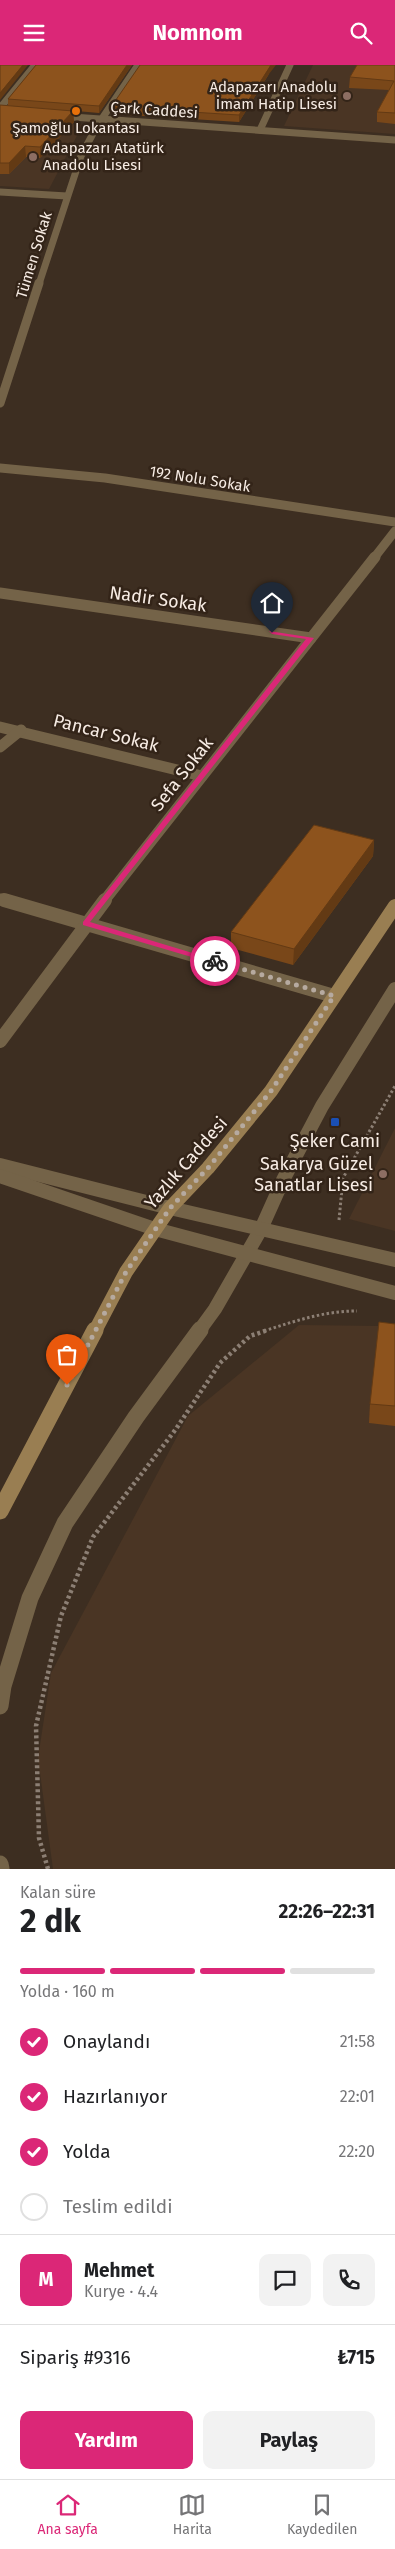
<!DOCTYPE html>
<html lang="tr">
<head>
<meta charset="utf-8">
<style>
  body { margin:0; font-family:"Fira Sans",sans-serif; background:#f2f2f2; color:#202124; height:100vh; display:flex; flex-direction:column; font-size:19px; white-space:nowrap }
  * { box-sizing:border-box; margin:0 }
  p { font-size:16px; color:#757577 }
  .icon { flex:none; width:28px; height:28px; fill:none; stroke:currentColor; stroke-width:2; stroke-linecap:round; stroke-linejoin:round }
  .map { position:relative; height:1804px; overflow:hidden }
  .drawer { display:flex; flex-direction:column; background:#fff; flex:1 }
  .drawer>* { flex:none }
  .pin { position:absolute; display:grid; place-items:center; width:42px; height:42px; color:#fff; margin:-51px -21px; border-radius:50% 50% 50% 0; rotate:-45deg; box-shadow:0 0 5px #0007 }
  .pin .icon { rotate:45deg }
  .courier { position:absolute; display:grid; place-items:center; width:50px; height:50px; margin:-25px; border:4px solid #db2777; border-radius:50%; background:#fff; color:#222; box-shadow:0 1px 6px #0007 }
  .headline em { font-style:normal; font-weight:700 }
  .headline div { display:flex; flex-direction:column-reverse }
  .headline { display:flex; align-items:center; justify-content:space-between; height:85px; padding:0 20px }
  h1 { font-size:32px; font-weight:700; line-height:38px }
  .bar { display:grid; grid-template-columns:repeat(4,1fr); gap:8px 5px; align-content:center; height:60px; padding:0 20px }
  .bar i { height:6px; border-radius:4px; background:#e0e0e0 }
  .bar .selected { background:#db2777 }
  .bar p { grid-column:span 4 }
  .line { display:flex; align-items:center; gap:12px; padding:0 20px; border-top:1px solid #e0e0e0 }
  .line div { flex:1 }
  .round { display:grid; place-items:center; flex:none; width:52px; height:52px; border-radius:10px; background:#f2f2f2 }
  ol { padding:0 20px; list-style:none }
  li { display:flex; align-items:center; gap:15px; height:55px }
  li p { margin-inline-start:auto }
  li .icon { padding:5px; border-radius:50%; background:#db2777; color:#fff; stroke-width:4 }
  li:last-child { color:#757577 }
  li i { width:28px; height:28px; border:2px solid #e0e0e0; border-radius:50% }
  .button { display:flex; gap:10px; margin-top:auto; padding:10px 20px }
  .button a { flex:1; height:58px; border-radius:10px; background:#db2777; color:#fff; font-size:20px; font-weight:700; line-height:58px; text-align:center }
  .button a+a { background:#f2f2f2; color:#202124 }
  header { display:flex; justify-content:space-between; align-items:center; height:65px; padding:0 20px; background:#db2777; color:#fff; font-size:22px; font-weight:700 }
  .menu { display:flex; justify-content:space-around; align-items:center; height:70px; border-top:1px solid #e0e0e0; background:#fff; font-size:14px; color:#757577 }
  .menu a { display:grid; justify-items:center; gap:2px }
  .menu .selected { color:#db2777 }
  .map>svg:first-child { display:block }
</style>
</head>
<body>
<header><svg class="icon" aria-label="menu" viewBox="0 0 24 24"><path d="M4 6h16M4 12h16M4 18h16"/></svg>Nomnom<svg class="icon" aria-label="search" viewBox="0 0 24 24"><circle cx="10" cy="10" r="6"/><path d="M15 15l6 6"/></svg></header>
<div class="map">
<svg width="395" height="1804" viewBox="0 0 395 1804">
  <rect width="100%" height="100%" fill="#3d2e21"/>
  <!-- built -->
  <g fill="#4a3524">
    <path d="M313 0H395V69L284 61Z"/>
    <path d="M0 56 91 60 81 63 49 124 0 121Z"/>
    <path d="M395 1063V1166L349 1154Z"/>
    <path d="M299 1260 380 1261 395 1264V1804H53L38 1693 51 1608 188 1351Z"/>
  </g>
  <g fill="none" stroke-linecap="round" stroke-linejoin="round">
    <!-- path-far1 -->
    <g stroke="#8c7f74" stroke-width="3" stroke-dasharray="2.5 2.5" stroke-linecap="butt">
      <path d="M339 1155 343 1113 395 1021"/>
      <path d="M264 1266C295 1256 324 1246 357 1246"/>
    </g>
    <!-- path -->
    <path stroke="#8c7f74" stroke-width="4.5" stroke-dasharray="3 3" stroke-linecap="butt" d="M48 1804 39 1773 36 1661 61 1551 93 1472 176 1364 220 1298 250 1271 268 1265"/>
    <!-- service-far1 -->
    <path stroke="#746348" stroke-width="14" d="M199 1266 215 1244 261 1164 283 1115 322 1041 395 924"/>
    <!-- service -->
    <g stroke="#746348" stroke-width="17">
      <path d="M0 1641 3 1621 30 1533 65 1458 136 1352 200 1265"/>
      <path d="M0 1799 1 1804"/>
    </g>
    <!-- minor-far3 -->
    <g stroke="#746348" stroke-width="7">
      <path d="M0 43 35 0"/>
      <path d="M260 65 290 0"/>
      <path d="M0 127 67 131"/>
      <path d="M39 219 81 91 97 61 138 0"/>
    </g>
    <!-- minor-far2 -->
    <g stroke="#746348" stroke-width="9">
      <path d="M0 338 39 218"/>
      <path d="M0 403 105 413 395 457"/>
      <path d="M374 493 395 466"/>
    </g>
    <!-- minor-far1 -->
    <g stroke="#746348" stroke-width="11">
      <path d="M0 528 311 573"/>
      <path d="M0 662 202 711"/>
      <path d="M0 682 21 665"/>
      <path d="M0 834 8 836"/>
      <path d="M104 836 375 492"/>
    </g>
    <!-- minor -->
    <g stroke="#746348" stroke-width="14">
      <path d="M4 835 334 931"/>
      <path d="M0 976 105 835"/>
      <path d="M0 1100 170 1143 395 1195"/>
      <path d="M0 1111 155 1164 395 1228"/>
    </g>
    <!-- tertiary -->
    <path stroke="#746348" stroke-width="7" d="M58 51 395 75"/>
    <!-- secondary-far1 -->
    <path stroke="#997e52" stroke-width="14" d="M95 1266 126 1207 170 1143 208 1103 271 1026 395 841"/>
    <!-- secondary -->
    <path stroke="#997e52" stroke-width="17" d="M0 1446 95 1265"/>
  </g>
  <!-- wall -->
  <g fill="#794719">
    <path d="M36 0H132L99 48 65 45 73 46 74 57 40 93 26 92 9 109H0V40H8V34Z"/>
    <path d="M395 0V59L377 57V47L389 25 349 23 350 12Z"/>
    <path d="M269 9 239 57 112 49 111 42Z"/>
    <path d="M374 775 373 791 293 900 231 883V867Z"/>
    <path d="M395 1259V1361L369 1358 370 1339Z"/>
  </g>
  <!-- shaded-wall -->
  <g fill="#633a14">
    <path d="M23 0H28L0 35V28Z"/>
    <path d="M127 0H132L99 48V41Z"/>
    <path d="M271 0H276L269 9 239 57V50Z"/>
    <path d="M73 46 74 57 40 93V82Z"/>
    <path d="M25 81 26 92 9 109V98Z"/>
    <path d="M374 775 373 791 293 900 294 884Z"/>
  </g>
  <!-- building -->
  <g fill="#8d531d" stroke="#633a14">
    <path d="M0 0H23L0 28Z"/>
    <path d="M36 0H127L99 41 8 34Z"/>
    <path d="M140 0H271L239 50 111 42Z"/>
    <path d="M357 0H395V48L377 47 394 16 350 12Z"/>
    <path d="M0 40 73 46 40 82 25 81 9 98H0Z"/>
    <path d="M314 760 374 775 294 884 231 867Z"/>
    <path d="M379 1257 395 1259V1341L370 1339Z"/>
  </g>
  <!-- route -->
  <path fill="#db2777" d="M269 566 314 573 90 857 219 896 212 898 83 860V857L306 574 272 569Z"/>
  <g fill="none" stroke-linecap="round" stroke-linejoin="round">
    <!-- done -->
    <path stroke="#b6aaa0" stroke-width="5" stroke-dasharray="0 9" d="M67 1320 126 1207 170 1143 208 1103 271 1026 334 931 215 896"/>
  </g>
  <!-- markers -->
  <g fill="#8d6e63" stroke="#332418" stroke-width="2">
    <circle cx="347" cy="31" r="5"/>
    <circle cx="33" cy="92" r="5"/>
    <circle cx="383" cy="1109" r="5"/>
  </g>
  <circle fill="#e8710a" stroke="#332418" stroke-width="2" cx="76" cy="46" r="5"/>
  <rect fill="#1a4fb4" stroke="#332418" stroke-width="2" x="330" y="1052" width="10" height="10" rx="2.5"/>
  <g text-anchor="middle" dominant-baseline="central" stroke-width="5" stroke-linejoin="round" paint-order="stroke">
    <!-- far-poi labels -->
    <g font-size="15" fill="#f7ece4" stroke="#332418" text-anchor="end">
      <text x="337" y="22">Adapazarı Anadolu<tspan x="337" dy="17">İmam Hatip Lisesi</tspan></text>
      <text x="76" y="63" text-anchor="middle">Şamoğlu Lokantası</text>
      <text x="43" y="83" text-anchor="start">Adapazarı Atatürk<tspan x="43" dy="17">Anadolu Lisesi</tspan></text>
    </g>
    <!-- far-street labels -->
    <g font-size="15" fill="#f7ece4" stroke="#332418">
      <text transform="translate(154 45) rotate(4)">Çark Caddesi</text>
      <text transform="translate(34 190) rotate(-73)">Tümen Sokak</text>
      <text transform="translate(200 414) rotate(9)">192 Nolu Sokak</text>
    </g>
    <!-- street labels -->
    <g font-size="18" fill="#f7ece4" stroke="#332418">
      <text transform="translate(158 534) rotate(8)">Nadir Sokak</text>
      <text transform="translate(106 668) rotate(14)">Pancar Sokak</text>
      <text transform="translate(182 709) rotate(-52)">Sefa Sokak</text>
      <text transform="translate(186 1098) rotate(-49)">Yazlık Caddesi</text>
    </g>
    <!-- poi labels -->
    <g font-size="18" fill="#f7ece4" stroke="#332418">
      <text x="335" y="1076">Şeker Cami</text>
      <text x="373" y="1099" text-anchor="end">Sakarya Güzel<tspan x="373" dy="21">Sanatlar Lisesi</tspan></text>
    </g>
  </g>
</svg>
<div class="pin" style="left:67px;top:1320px;background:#ea580c"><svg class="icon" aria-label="bag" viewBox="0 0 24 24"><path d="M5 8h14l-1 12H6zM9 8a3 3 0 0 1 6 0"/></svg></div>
<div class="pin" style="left:272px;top:568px;background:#1f2937"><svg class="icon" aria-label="home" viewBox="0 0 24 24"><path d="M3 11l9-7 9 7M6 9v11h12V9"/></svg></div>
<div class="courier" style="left:215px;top:896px"><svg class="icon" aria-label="bike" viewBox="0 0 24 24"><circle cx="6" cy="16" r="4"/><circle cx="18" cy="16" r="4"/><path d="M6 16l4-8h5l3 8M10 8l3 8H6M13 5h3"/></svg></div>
</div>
<section class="drawer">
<div class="headline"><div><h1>2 dk</h1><p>Kalan süre</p></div><em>22:26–22:31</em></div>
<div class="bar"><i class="selected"></i><i class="selected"></i><i class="selected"></i><i></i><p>Yolda · 160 m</p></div>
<ol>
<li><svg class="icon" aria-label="check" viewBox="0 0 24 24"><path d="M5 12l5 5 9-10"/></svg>Onaylandı<p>21:58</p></li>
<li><svg class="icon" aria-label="check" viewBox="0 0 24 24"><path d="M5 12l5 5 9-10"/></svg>Hazırlanıyor<p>22:01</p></li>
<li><svg class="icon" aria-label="check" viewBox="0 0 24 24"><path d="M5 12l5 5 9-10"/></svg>Yolda<p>22:20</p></li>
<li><i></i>Teslim edildi</li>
</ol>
<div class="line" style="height:90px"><b class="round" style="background:#db2777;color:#fff">M</b><div><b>Mehmet</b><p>Kurye · 4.4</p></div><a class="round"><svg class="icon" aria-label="chat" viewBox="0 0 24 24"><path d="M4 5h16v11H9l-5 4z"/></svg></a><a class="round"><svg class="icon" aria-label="phone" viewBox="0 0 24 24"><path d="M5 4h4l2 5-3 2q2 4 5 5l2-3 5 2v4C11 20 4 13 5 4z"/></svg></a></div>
<div class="line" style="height:65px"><div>Sipariş #9316</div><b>₺715</b></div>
<div class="button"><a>Yardım</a><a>Paylaş</a></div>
</section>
<nav class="menu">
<a class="selected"><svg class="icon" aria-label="home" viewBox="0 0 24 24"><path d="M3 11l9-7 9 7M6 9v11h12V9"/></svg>Ana sayfa</a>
<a><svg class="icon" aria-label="map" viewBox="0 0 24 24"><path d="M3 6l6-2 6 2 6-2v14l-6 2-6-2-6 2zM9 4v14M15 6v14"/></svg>Harita</a>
<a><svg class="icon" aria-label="saved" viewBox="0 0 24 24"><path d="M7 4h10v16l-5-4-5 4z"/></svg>Kaydedilen</a>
</nav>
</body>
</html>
